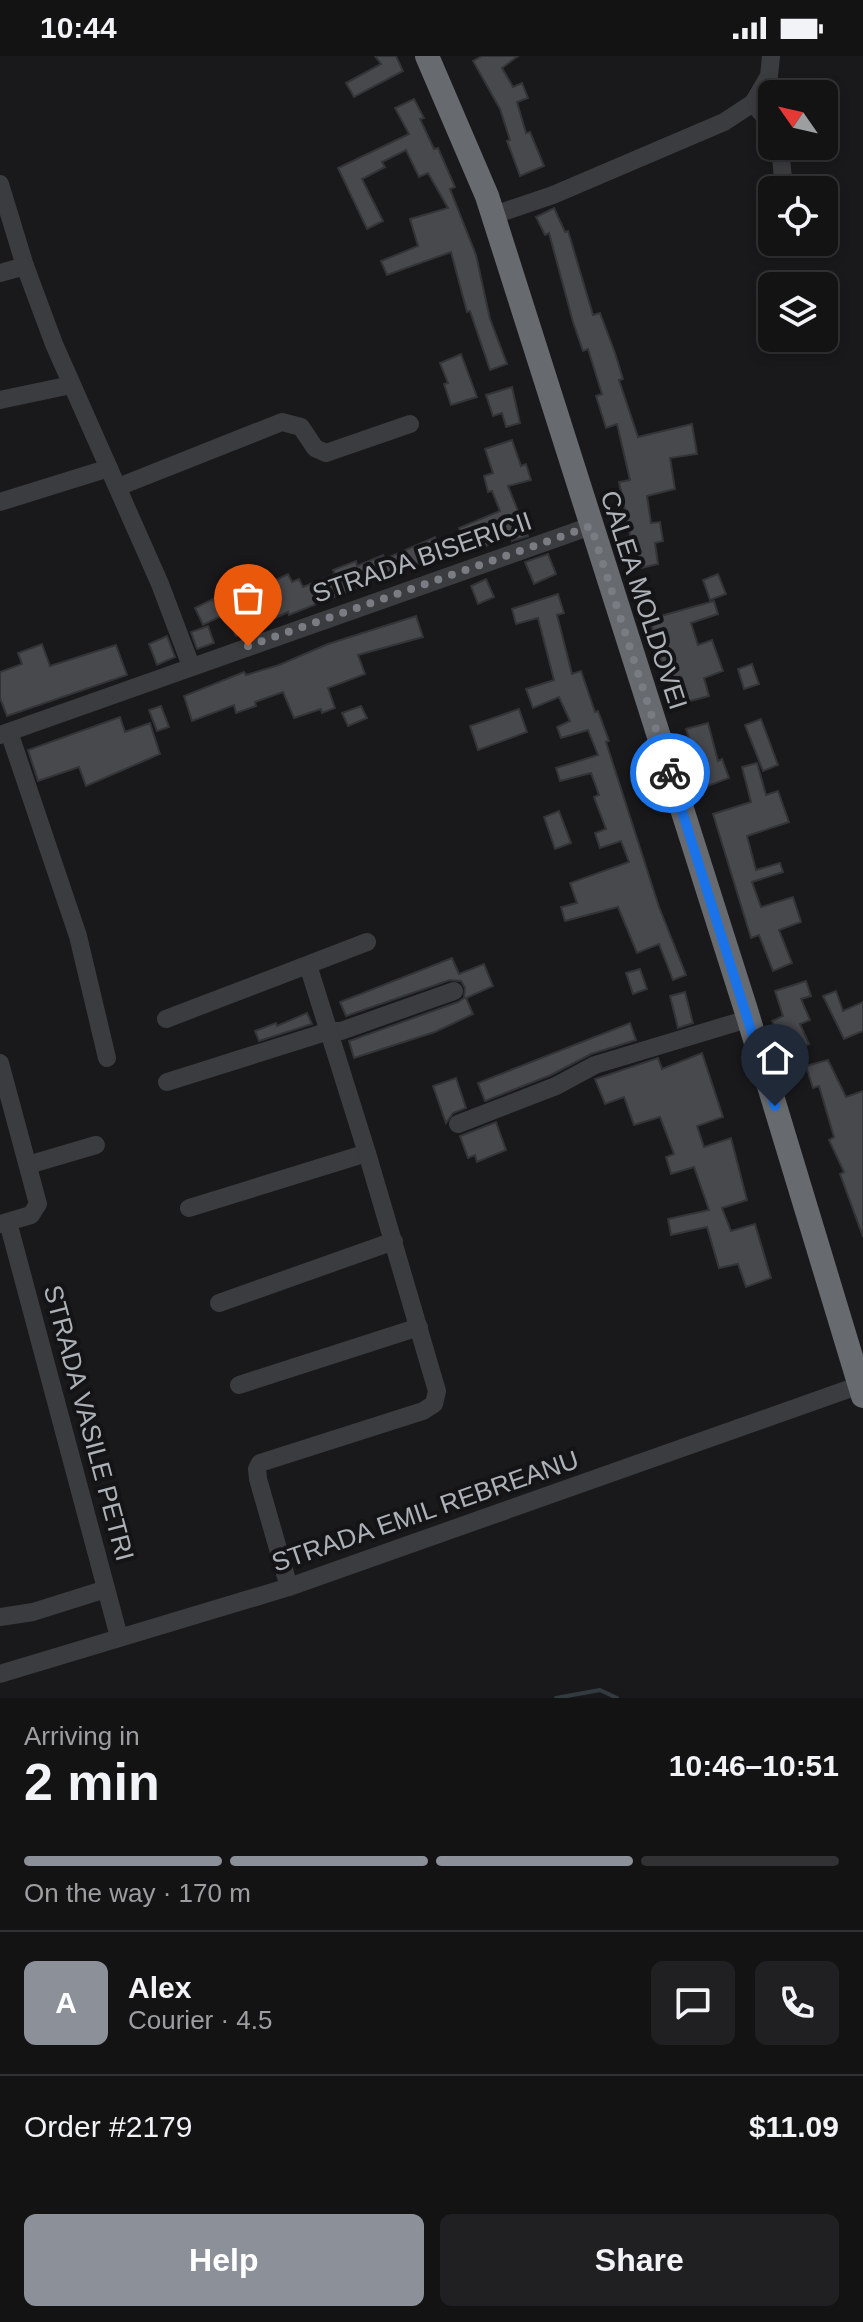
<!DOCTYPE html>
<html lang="en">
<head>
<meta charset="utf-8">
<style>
  body { margin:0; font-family:Helvetica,sans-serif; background:#202022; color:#f1f3f6; height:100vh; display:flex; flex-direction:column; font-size:30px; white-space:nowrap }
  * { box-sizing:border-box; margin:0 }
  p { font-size:26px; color:#9d9ea0 }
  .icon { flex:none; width:44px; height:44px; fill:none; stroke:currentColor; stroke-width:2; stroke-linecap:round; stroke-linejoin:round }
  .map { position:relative; height:1642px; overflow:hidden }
  .sheet { display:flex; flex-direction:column; background:#131314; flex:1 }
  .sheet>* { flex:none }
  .needle { width:52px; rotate:304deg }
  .controls { position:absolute; left:758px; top:24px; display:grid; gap:16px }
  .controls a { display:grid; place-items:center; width:80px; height:80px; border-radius:12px; background:#131314; box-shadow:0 4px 12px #0003,0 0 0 2px #323234; font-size:40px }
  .pin { position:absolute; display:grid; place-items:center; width:68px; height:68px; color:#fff; margin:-82px -34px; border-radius:50% 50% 50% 0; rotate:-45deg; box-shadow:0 0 8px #0007 }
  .pin .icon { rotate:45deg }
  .courier { position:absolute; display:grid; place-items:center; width:80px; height:80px; margin:-40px; border:6px solid #1a73e8; border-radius:50%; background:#fff; color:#222; box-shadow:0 2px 10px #0007 }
  .head em { font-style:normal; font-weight:600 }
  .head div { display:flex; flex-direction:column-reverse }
  .head { display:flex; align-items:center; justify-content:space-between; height:136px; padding:0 24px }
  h1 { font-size:52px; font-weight:600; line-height:60px }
  .bar { display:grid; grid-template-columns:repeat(4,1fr); gap:12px 8px; align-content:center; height:96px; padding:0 24px }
  .bar i { height:10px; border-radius:6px; background:#323234 }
  .bar .current { background:#8c9099 }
  .bar p { grid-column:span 4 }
  .line { display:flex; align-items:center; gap:20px; padding:0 24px; border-top:2px solid #323234 }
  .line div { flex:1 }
  .round { display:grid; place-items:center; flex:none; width:84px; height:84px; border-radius:12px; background:#202022 }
  .cta { display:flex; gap:16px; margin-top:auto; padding:16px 24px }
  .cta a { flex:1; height:92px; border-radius:12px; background:#8c9099; color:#fff; font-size:32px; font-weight:600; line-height:92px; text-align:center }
  .cta a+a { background:#202022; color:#f1f3f6 }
  .status { display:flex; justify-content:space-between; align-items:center; height:56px; padding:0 40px; background:#131314; direction:ltr }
  .status svg { height:22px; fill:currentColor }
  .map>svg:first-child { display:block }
</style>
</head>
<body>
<div class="status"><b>10:44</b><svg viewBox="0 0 49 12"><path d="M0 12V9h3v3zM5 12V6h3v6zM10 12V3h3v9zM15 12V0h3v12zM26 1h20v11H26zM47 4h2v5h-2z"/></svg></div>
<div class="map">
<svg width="863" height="1642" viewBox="0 0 863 1642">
  <rect width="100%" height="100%" fill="#19191b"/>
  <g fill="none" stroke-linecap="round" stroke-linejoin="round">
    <!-- stream -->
    <path stroke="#323c40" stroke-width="4" d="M556 1642 600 1634 617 1642"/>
  </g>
  <!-- building -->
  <g fill="#48494d" stroke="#333437" stroke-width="2">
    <path d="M375 0H396L403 15 354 41 346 27 381 8Z"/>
    <path d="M482 0H518L502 12 513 31 522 27 528 42 517 46 526 77 530 76 544 110 520 120 507 85 510 84 500 53 473 5Z"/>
    <path d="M414 43 424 62 420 63 434 93 438 92 455 131 450 133 476 199 490 263 507 308 490 314 470 255 467 256 451 196 387 219 381 205 418 190 410 163 448 152 428 117 419 121 406 94 382 106 385 111 362 123 383 165 367 173 338 112 409 78 395 52Z"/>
    <path d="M554 152 565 176 568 175 593 259 600 257 615 297 623 323 619 324 638 381 692 368 697 398 670 402 675 433 647 440 651 467 660 466 663 485 655 487 658 508 637 513 619 426 630 424 617 368 606 372 596 340 602 338 588 293 583 295 573 266 549 177 545 179 536 161Z"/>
    <path d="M461 298 477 341 451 349 444 328 448 327 440 307Z"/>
    <path d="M512 331 520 367 506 371 502 357 493 360 486 339Z"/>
    <path d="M512 384 521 410 526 408 531 424 508 430 528 480 512 485 510 480 469 497 459 472 500 455 492 435 488 436 484 420 493 417 485 393Z"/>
    <path d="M435 481 443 502 421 511 419 507 289 559 288 556 236 580 227 559 279 535 274 525 288 518 292 526 299 523 303 531 335 518 333 514 356 505 357 510 383 499 385 503Z"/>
    <path d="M548 498 556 518 534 528 525 506Z"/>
    <path d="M718 518 726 538 710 544 703 524Z"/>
    <path d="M486 523 494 541 478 548 471 530Z"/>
    <path d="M558 538 564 557 557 559 572 618 581 615 595 656 598 655 609 685 606 686 659 851 686 919 673 924 659 888 637 897 618 851 565 865 561 851 577 847 570 827 629 806 621 785 600 792 595 777 606 773 594 741 599 739 591 717 560 725 556 712 598 699 588 674 561 682 557 671 570 665 559 641 533 652 526 633 554 624 538 562 516 568 512 553Z"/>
    <path d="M213 543 221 560 203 569 195 552Z"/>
    <path d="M714 545 718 558 691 567 698 589 712 584 723 615 704 622 709 640 675 649 660 601 669 598 662 577 654 579 650 563Z"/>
    <path d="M416 560 423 581 358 599 365 618 328 632 335 652 322 657 321 653 294 662 283 636 255 646 256 650 236 657 234 649 192 665 184 640 244 616 246 619 279 609 328 588Z"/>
    <path d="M208 570 214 587 197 593 191 576Z"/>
    <path d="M167 580 175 601 157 609 149 588Z"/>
    <path d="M42 588 50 610 116 589 127 619 7 660 0 642V616L22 608 18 597Z"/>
    <path d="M752 608 759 628 744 633 738 613Z"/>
    <path d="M161 650 169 671 157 675 149 654Z"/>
    <path d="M361 650 367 662 348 670 342 657Z"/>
    <path d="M519 653 527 676 478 694 470 670Z"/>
    <path d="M120 661 125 676 150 667 160 698 86 730 79 711 38 725 28 694Z"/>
    <path d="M761 663 778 709 763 715 745 669Z"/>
    <path d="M708 667 718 705 722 703 729 722 705 731 686 673Z"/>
    <path d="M757 707 766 739 778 735 789 766 747 780 756 814 780 807 783 816 752 826 761 851 793 841 801 866 779 874 792 907 773 915 759 879 751 882 713 758 751 746 742 711Z"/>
    <path d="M559 755 571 787 555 793 544 761Z"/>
    <path d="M452 902 459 918 484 908 493 930 466 942 473 958 435 976 354 1002 349 985 458 946 464 942 465 932 461 925 450 924 346 960 340 946Z"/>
    <path d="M640 913 647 933 633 938 626 917Z"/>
    <path d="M806 925 811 940 801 943 810 964 800 968 809 988 795 995 786 974 778 978 772 965 783 960 775 935Z"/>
    <path d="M836 935 843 955 863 946V975L844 983 823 940Z"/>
    <path d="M685 936 693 967 678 972 670 940Z"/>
    <path d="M307 957 312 968 259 985 255 975 276 967 277 970Z"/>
    <path d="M630 967 636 984 591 998 551 1019 485 1045 478 1027Z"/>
    <path d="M702 997 723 1061 697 1070 704 1091 731 1082 747 1144 722 1152 731 1175 755 1168 771 1222 746 1231 738 1208 719 1212 707 1171 671 1179 668 1163 709 1154 694 1111 671 1118 666 1101 674 1098 660 1061 634 1069 624 1041 605 1048 595 1023 658 1002 662 1013Z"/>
    <path d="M828 1004 846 1041 863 1035V1181L840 1118 844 1116 829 1084 834 1081 819 1030 813 1032 806 1010Z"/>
    <path d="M456 1022 466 1052 453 1057 446 1067 433 1030Z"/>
    <path d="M496 1066 506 1094 477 1106 475 1099 468 1102 460 1080Z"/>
  </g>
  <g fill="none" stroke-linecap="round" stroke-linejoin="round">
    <!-- minor -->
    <g stroke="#3a3c3f" stroke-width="18">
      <path d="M753 47 772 69"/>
      <path d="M780 90 784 134"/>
      <path d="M0 128 25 210 54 288 160 528 191 610"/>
      <path d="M494 159 553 139 724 66 753 47 769 20 771 0"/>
      <path d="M0 217 25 210"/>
      <path d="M0 344 71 329"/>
      <path d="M118 431 282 366 301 371 315 392 326 397 410 368"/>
      <path d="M0 446 109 412"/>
      <path d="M9 676 78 880 107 1002"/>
      <path d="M0 679 591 470"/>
      <path d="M166 963 367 886"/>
      <path d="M0 1007 38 1148 31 1159 0 1168"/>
      <path d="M167 1026 329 975H341L454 935"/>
      <path d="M458 1068 556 1030 595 1009 748 963"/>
      <path d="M28 1109 96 1089"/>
      <path d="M189 1152 367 1097"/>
      <path d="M8 1166 119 1581"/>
      <path d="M219 1247 394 1185"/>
      <path d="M239 1329 419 1271"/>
      <path d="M289 1531 258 1423 257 1413 260 1407 423 1355 434 1348 437 1335 367 1097 308 909"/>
      <path d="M0 1561 33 1556 106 1533"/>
      <path d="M0 1618 289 1531 863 1328"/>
    </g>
    <!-- highway -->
    <path stroke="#676b70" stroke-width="24" d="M427 0 487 140 746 954 863 1340"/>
  </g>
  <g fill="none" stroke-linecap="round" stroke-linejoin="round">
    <!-- done -->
    <path stroke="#797c82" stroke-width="8" stroke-dasharray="0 14.4" d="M248 590 591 470 670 717"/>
    <!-- route -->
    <path stroke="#1a73e8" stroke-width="10" d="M670 717 775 1050"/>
  </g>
  <g text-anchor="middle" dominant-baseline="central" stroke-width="8" stroke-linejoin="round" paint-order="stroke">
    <!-- street labels -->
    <g font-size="26" fill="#adb2b9" stroke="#141416">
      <text transform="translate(422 501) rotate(-19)">STRADA BISERICII</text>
      <text transform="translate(644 544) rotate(72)">CALEA MOLDOVEI</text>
      <text transform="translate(89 1367) rotate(75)">STRADA VASILE PETRI</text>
      <text transform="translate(425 1455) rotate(-19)">STRADA EMIL REBREANU</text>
    </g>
  </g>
</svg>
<div class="controls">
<a><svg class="needle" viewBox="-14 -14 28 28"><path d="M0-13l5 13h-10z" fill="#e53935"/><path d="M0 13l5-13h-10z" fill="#9d9ea0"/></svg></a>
<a><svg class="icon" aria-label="locate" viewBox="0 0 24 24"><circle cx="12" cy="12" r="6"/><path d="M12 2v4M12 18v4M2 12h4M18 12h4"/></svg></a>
<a><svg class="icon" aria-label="layers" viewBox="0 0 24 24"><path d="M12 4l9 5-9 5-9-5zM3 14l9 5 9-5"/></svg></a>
</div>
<div class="pin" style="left:248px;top:590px;background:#ea580c"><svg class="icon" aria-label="bag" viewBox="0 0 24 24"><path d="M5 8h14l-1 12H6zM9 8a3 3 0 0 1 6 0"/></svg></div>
<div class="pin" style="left:775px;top:1050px;background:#1f2937"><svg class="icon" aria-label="home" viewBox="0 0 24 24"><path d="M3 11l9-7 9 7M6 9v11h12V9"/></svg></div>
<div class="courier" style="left:670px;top:717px"><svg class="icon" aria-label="bike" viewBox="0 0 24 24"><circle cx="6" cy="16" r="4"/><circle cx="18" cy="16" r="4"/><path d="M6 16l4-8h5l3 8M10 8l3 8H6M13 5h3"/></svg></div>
</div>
<section class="sheet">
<div class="head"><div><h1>2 min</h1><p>Arriving in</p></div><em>10:46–10:51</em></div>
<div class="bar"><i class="current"></i><i class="current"></i><i class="current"></i><i></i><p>On the way · 170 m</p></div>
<div class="line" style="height:144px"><b class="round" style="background:#8c9099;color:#fff">A</b><div><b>Alex</b><p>Courier · 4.5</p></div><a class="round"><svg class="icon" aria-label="chat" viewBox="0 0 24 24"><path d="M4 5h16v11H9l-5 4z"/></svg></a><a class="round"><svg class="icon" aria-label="phone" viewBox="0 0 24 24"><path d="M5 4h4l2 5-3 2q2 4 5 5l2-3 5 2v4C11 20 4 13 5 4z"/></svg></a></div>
<div class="line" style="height:104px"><div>Order #2179</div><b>$11.09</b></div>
<div class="cta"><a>Help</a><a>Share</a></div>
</section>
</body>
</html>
